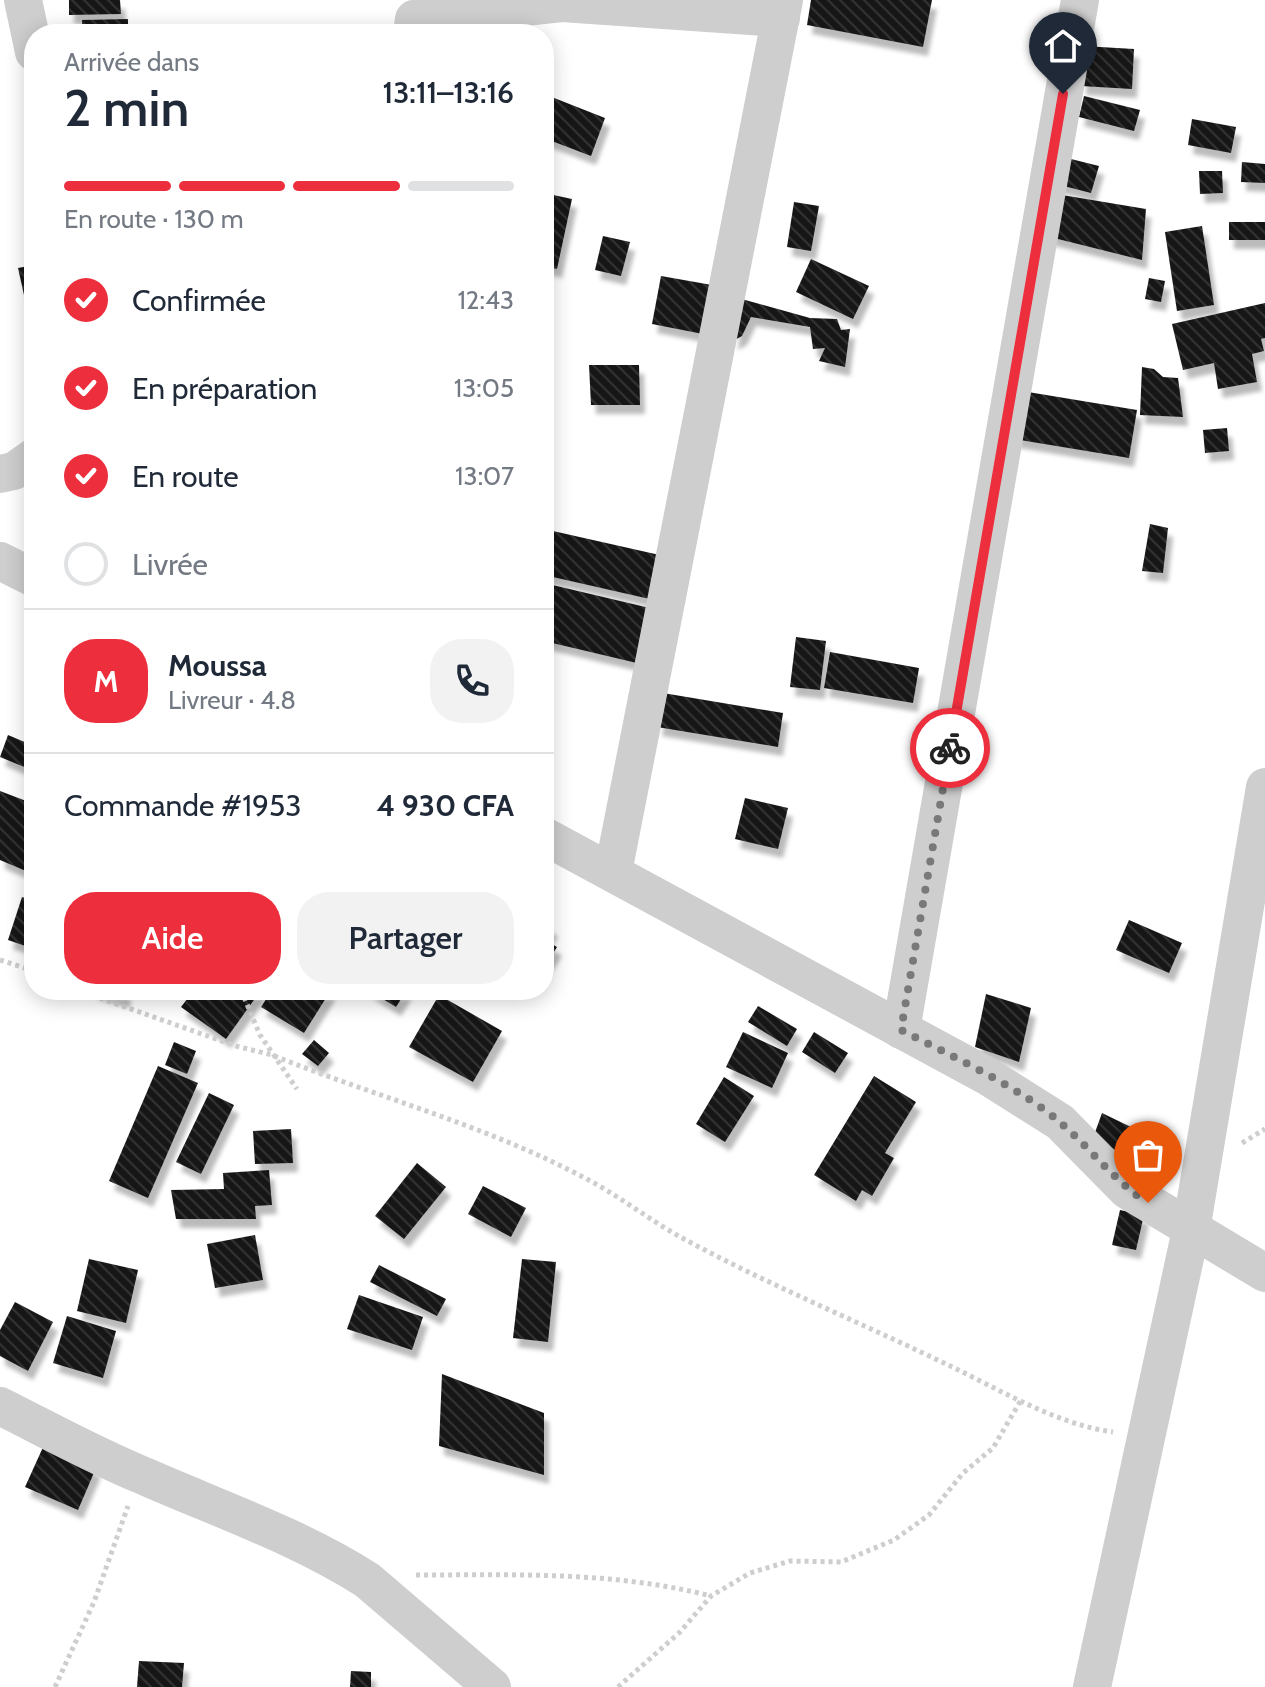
<!DOCTYPE html>
<html lang="fr">
<head>
<meta charset="utf-8">
<style>
  body { margin:0; font-family:Cabin,sans-serif; background:#f2f2f3; color:#1f2937; height:100vh; display:flex; flex-direction:column; font-size:30px; white-space:nowrap }
  * { box-sizing:border-box; margin:0 }
  p { font-size:26px; color:#747a83 }
  .icon { flex:none; width:44px; height:44px; fill:none; stroke:currentColor; stroke-width:2; stroke-linecap:round; stroke-linejoin:round }
  .map { position:relative; flex:1; overflow:hidden }
  .side { position:absolute; left:24px; top:24px; width:530px; height:976px; display:flex; flex-direction:column; background:#fff; border-radius:32px; box-shadow:0 4px 20px #0003 }
  .side>* { flex:none }
  .pin { position:absolute; display:grid; place-items:center; width:68px; height:68px; color:#fff; margin:-82px -34px; border-radius:50% 50% 50% 0; rotate:-45deg; box-shadow:0 0 8px #0007 }
  .pin .icon { rotate:45deg }
  .courier { position:absolute; display:grid; place-items:center; width:80px; height:80px; margin:-40px; border:6px solid #ed2e3d; border-radius:50%; background:#fff; color:#222; box-shadow:0 2px 10px #0007 }
  .headline em { font-style:normal; font-weight:600 }
  .headline div { display:flex; flex-direction:column-reverse }
  .headline { display:flex; align-items:center; justify-content:space-between; height:136px; padding:0 40px }
  h1 { font-size:52px; font-weight:600; line-height:60px }
  .bar { display:grid; grid-template-columns:repeat(4,1fr); gap:12px 8px; align-content:center; height:96px; padding:0 40px }
  .bar i { height:10px; border-radius:6px; background:#e0e1e3 }
  .bar .current { background:#ed2e3d }
  .bar p { grid-column:span 4 }
  .line { display:flex; align-items:center; gap:20px; padding:0 40px; border-top:2px solid #e0e1e3 }
  .line div { flex:1 }
  .round { display:grid; place-items:center; flex:none; width:84px; height:84px; border-radius:32px; background:#f2f2f3 }
  ol { padding:0 40px; list-style:none }
  li { display:flex; align-items:center; gap:24px; height:88px }
  li p { margin-inline-start:auto }
  li .icon { padding:8px; border-radius:50%; background:#ed2e3d; color:#fff; stroke-width:4 }
  li:last-child { color:#747a83 }
  li i { width:44px; height:44px; border:4px solid #e0e1e3; border-radius:50% }
  .action { display:flex; gap:16px; margin-top:auto; padding:16px 40px }
  .action a { flex:1; height:92px; border-radius:32px; background:#ed2e3d; color:#fff; font-size:32px; font-weight:600; line-height:92px; text-align:center }
  .action a+a { background:#f2f2f3; color:#1f2937 }
  .map>svg:first-child { display:block }
</style>
</head>
<body>
<div class="map">
<svg width="1265" height="1687" viewBox="0 0 1265 1687">
  <defs>
    <pattern id="building-back-hatch" width="6" height="6" patternUnits="userSpaceOnUse" patternTransform="scale(2)"><rect width="6" height="6" fill="#181818"/><path d="M-1 5l2 2M0 0l6 6M5-1l2 2" fill="none" stroke="#313131"/></pattern>
    <filter id="shadow"><feDropShadow dx="5" dy="9" stdDeviation="2" flood-color="#0004"/></filter>
  </defs>
  <rect width="100%" height="100%" fill="#fff"/>
  <!-- building -->
  <g fill="url(#building-back-hatch)" filter="url(#shadow)">
    <path d="M69 0H120L121 14 69 15Z"/>
    <path d="M811 0H932L923 47 807 25Z"/>
    <path d="M128 19V34H82V20Z"/>
    <path d="M1083 46 1134 49 1132 89 1081 86Z"/>
    <path d="M544 94 605 118 591 156 544 138Z"/>
    <path d="M1084 96 1140 110 1134 131 1079 117Z"/>
    <path d="M1192 119 1236 127 1231 153 1188 145Z"/>
    <path d="M1063 157 1099 166 1091 193 1056 184Z"/>
    <path d="M1242 162 1265 164V183L1241 182Z"/>
    <path d="M1199 171H1222L1223 193 1200 194Z"/>
    <path d="M544 193 572 199 557 269 544 266Z"/>
    <path d="M1056 194 1146 209 1142 260 1046 236Z"/>
    <path d="M794 202 819 206 811 251 787 247Z"/>
    <rect x="1229" y="222" width="36" height="18"/>
    <path d="M1202 226 1214 305 1177 311 1165 232Z"/>
    <path d="M603 236 630 242 621 276 595 270Z"/>
    <path d="M811 259 869 286 853 319 796 292Z"/>
    <path d="M34 265V292L24 295 18 268Z"/>
    <path d="M661 276 712 285 703 334 652 324Z"/>
    <path d="M1149 278 1165 281 1161 302 1145 299Z"/>
    <path d="M738 298 810 318 837 319 841 330 850 329 845 367 819 361 825 348 813 349 810 327 751 317 742 336 733 341Z"/>
    <path d="M1265 303V338L1261 339 1264 351 1252 354 1257 382 1218 389 1214 363 1183 370 1172 324Z"/>
    <path d="M589 365H639L640 405H591Z"/>
    <path d="M1142 367 1154 369 1163 377 1178 378 1183 417 1140 415Z"/>
    <path d="M1022 391 1137 410 1129 458 1014 439Z"/>
    <path d="M1227 428 1229 451 1205 453 1203 430Z"/>
    <path d="M1150 524 1168 528 1163 573 1142 571Z"/>
    <path d="M544 529 673 558 663 602 544 575Z"/>
    <path d="M544 583 654 609 641 664 544 641Z"/>
    <path d="M796 637 826 641 820 690 790 687Z"/>
    <path d="M830 652 919 668 913 703 824 688Z"/>
    <path d="M663 693 783 713 778 747 657 727Z"/>
    <path d="M8 735 34 746V771L0 757Z"/>
    <path d="M0 791 34 804V851L26 871 0 860Z"/>
    <path d="M745 798 788 808 778 849 735 839Z"/>
    <path d="M22 897 34 901V949L8 940Z"/>
    <path d="M1129 920 1182 943 1169 973 1116 950Z"/>
    <path d="M544 922 553 928 545 940 557 947 544 968Z"/>
    <path d="M90 990H126L125 999Z"/>
    <path d="M194 990H261L226 1039 181 1007Z"/>
    <path d="M272 990H331L304 1033 261 1007Z"/>
    <path d="M368 990H407L396 1007Z"/>
    <path d="M986 994 1031 1008 1019 1062 975 1047Z"/>
    <path d="M439 995 502 1031 473 1082 409 1047Z"/>
    <path d="M758 1006 797 1029 787 1046 748 1022Z"/>
    <path d="M743 1032 788 1053 772 1088 726 1067Z"/>
    <path d="M814 1032 848 1053 835 1073 802 1052Z"/>
    <path d="M314 1040 329 1053 318 1066 302 1054Z"/>
    <path d="M174 1042 196 1051 187 1074 165 1065Z"/>
    <path d="M158 1066 198 1083 148 1198 109 1181Z"/>
    <path d="M874 1076 916 1102 885 1153 894 1158 872 1196 862 1190 856 1201 814 1175Z"/>
    <path d="M724 1077 754 1096 725 1142 696 1124Z"/>
    <path d="M209 1093 234 1105 201 1174 176 1162Z"/>
    <path d="M1102 1113 1135 1129 1121 1153 1093 1138Z"/>
    <path d="M291 1129 293 1163 255 1164 253 1131Z"/>
    <path d="M417 1163 446 1187 404 1239 375 1216Z"/>
    <path d="M269 1170 272 1205 255 1206 256 1219H176L171 1190 224 1189 223 1173Z"/>
    <path d="M483 1186 526 1208 511 1237 468 1214Z"/>
    <path d="M1120 1210 1144 1215 1136 1250 1112 1245Z"/>
    <path d="M255 1235 263 1280 215 1288 207 1244Z"/>
    <path d="M89 1259 138 1270 126 1323 77 1311Z"/>
    <path d="M522 1259 556 1262 548 1342 513 1338Z"/>
    <path d="M379 1265 446 1299 437 1316 370 1282Z"/>
    <path d="M359 1295 423 1317 412 1350 347 1329Z"/>
    <path d="M15 1302 53 1322 28 1371 0 1356V1330Z"/>
    <path d="M67 1316 116 1331 103 1378 53 1363Z"/>
    <path d="M442 1374 544 1413V1475L439 1446Z"/>
    <path d="M44 1445 96 1468 78 1510 25 1487Z"/>
    <path d="M139 1661 184 1663 182 1687H137Z"/>
    <path d="M351 1671 371 1672V1687H350Z"/>
  </g>
  <g fill="none" stroke-linecap="round" stroke-linejoin="round">
    <!-- path -->
    <g stroke="#cecece" stroke-width="5" stroke-dasharray="4 4" stroke-linecap="butt">
      <path d="M344 34 378 27"/>
      <path d="M0 960 34 971"/>
      <path d="M77 990 236 1046 272 1055C374 1096 484 1125 581 1176 617 1194 649 1220 684 1239 769 1285 859 1322 946 1364 999 1389 1055 1424 1113 1432"/>
      <path d="M241 990 260 1035 297 1089"/>
      <path d="M1242 1143 1265 1129"/>
      <path d="M416 1575C516 1575 613 1571 711 1596"/>
      <path d="M55 1687 94 1602 128 1506"/>
      <path d="M618 1687 679 1633 711 1596 750 1573 790 1561 841 1562 894 1540 929 1515 963 1473 993 1448 1021 1400"/>
    </g>
    <!-- minor -->
    <g stroke="#cecece" stroke-width="38">
      <path d="M23 0 34 52"/>
      <path d="M412 34 414 19 562 3 781 18"/>
      <path d="M0 474 14 471 34 457"/>
      <path d="M0 561 34 578"/>
      <path d="M544 836 987 1076 1060 1122 1127 1190 1265 1273"/>
      <path d="M613 872 784 0"/>
      <path d="M901 1030 1080 0"/>
      <path d="M0 1406C48 1430 95 1456 144 1476 219 1509 298 1536 367 1580L492 1687"/>
      <path d="M1092 1687 1191 1230 1265 787"/>
    </g>
  </g>
  <g fill="none" stroke-linecap="round" stroke-linejoin="round">
    <!-- done -->
    <path stroke="#797979" stroke-width="8" stroke-dasharray="0 14.4" d="M950 748 901 1030C951 1056 1020 1087 1062 1124 1092 1150 1115 1182 1148 1203"/>
    <!-- route -->
    <path stroke="#ed2e3d" stroke-width="10" d="M950 748 1063 94"/>
  </g>
</svg>
<div class="pin" style="left:1148px;top:1203px;background:#ea580c"><svg class="icon" aria-label="bag" viewBox="0 0 24 24"><path d="M5 8h14l-1 12H6zM9 8a3 3 0 0 1 6 0"/></svg></div>
<div class="pin" style="left:1063px;top:94px;background:#1f2937"><svg class="icon" aria-label="home" viewBox="0 0 24 24"><path d="M3 11l9-7 9 7M6 9v11h12V9"/></svg></div>
<div class="courier" style="left:950px;top:748px"><svg class="icon" aria-label="bike" viewBox="0 0 24 24"><circle cx="6" cy="16" r="4"/><circle cx="18" cy="16" r="4"/><path d="M6 16l4-8h5l3 8M10 8l3 8H6M13 5h3"/></svg></div>
<section class="side">
<div class="headline"><div><h1>2 min</h1><p>Arrivée dans</p></div><em>13:11–13:16</em></div>
<div class="bar"><i class="current"></i><i class="current"></i><i class="current"></i><i></i><p>En route · 130 m</p></div>
<ol>
<li><svg class="icon" aria-label="check" viewBox="0 0 24 24"><path d="M5 12l5 5 9-10"/></svg>Confirmée<p>12:43</p></li>
<li><svg class="icon" aria-label="check" viewBox="0 0 24 24"><path d="M5 12l5 5 9-10"/></svg>En préparation<p>13:05</p></li>
<li><svg class="icon" aria-label="check" viewBox="0 0 24 24"><path d="M5 12l5 5 9-10"/></svg>En route<p>13:07</p></li>
<li><i></i>Livrée</li>
</ol>
<div class="line" style="height:144px"><b class="round" style="background:#ed2e3d;color:#fff">M</b><div><b>Moussa</b><p>Livreur · 4.8</p></div><a class="round"><svg class="icon" aria-label="phone" viewBox="0 0 24 24"><path d="M5 4h4l2 5-3 2q2 4 5 5l2-3 5 2v4C11 20 4 13 5 4z"/></svg></a></div>
<div class="line" style="height:104px"><div>Commande #1953</div><b>4 930 CFA</b></div>
<div class="action"><a>Aide</a><a>Partager</a></div>
</section>
</div>
</body>
</html>
